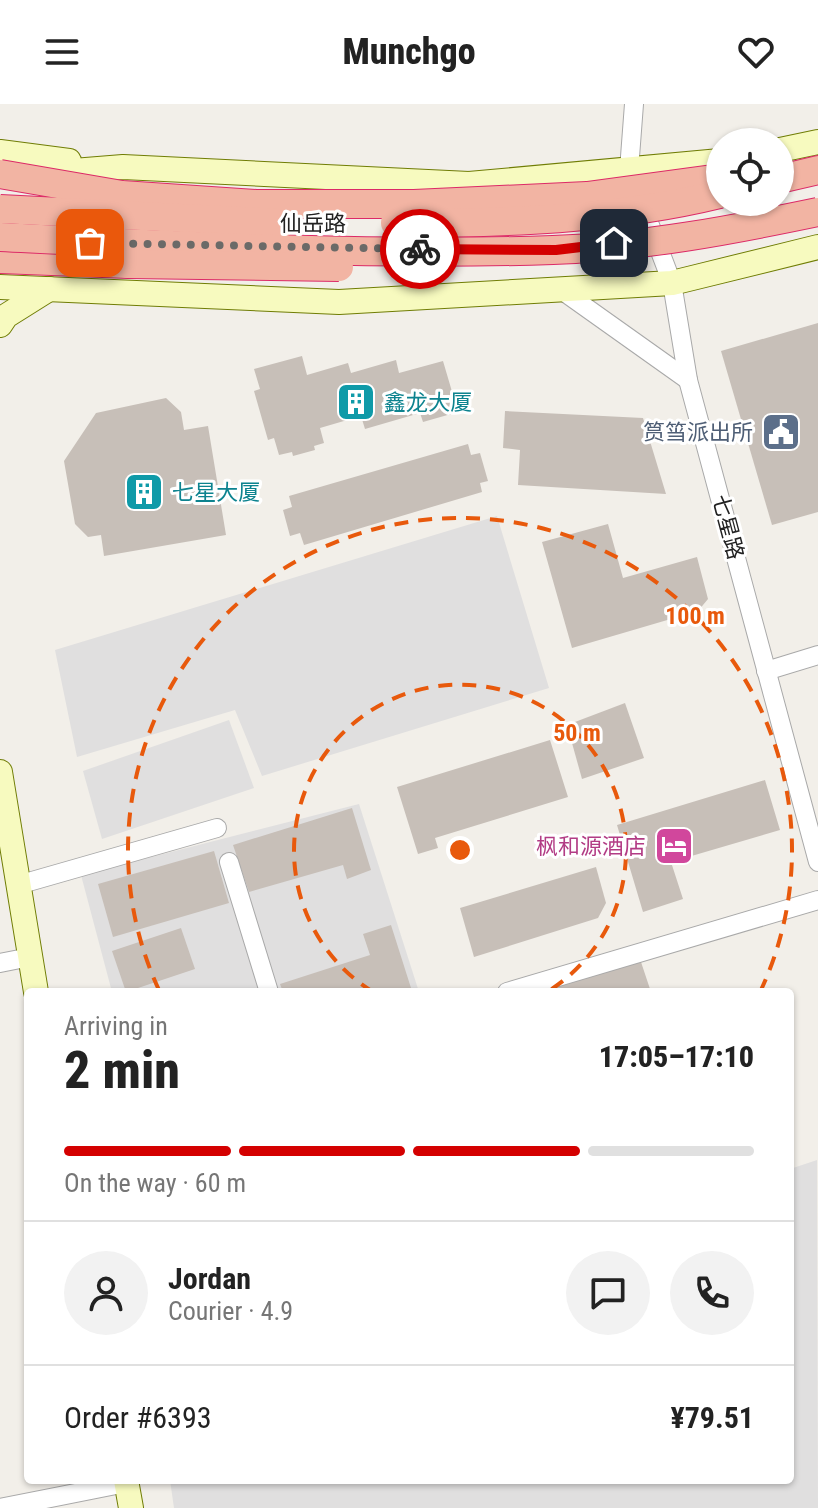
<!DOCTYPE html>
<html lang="en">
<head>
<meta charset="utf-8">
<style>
  body { margin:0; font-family:"Roboto Condensed","Noto Sans SC",sans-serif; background:#f2f2f2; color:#222; height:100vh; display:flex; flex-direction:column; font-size:30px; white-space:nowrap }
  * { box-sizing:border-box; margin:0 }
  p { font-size:26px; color:#767676 }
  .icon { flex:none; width:44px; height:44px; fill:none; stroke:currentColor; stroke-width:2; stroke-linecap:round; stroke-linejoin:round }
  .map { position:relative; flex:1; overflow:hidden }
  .panel { position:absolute; left:24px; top:884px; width:770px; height:496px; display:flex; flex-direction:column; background:#fff; border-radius:8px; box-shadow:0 2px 6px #0004 }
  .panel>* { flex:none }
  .controls { position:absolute; left:706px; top:24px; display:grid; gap:16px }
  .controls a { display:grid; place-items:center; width:88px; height:88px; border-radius:50%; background:#fff; box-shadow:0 2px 6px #0004; font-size:40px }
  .pin { position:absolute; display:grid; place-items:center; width:68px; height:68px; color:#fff; margin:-34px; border-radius:16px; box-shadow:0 4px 12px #0006 }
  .courier { position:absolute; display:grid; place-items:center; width:80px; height:80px; margin:-40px; border:6px solid #d40000; border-radius:50%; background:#fff; color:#222; box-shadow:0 2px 10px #0007 }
  .headline em { font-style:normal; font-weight:800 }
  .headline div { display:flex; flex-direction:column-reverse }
  .headline { display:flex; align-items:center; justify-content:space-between; height:136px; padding:0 40px }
  h1 { font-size:52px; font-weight:800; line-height:60px }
  .bar { display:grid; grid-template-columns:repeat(4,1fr); gap:12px 8px; align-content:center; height:96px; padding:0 40px }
  .bar i { height:10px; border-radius:6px; background:#e0e0e0 }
  .bar .on { background:#d40000 }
  .bar p { grid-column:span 4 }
  .line { display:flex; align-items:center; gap:20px; padding:0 40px; border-top:2px solid #e0e0e0 }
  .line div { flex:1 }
  .round { display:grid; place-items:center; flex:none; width:84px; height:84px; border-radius:42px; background:#f2f2f2 }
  header { display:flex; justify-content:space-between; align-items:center; height:104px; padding:0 40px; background:#fff; font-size:36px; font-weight:800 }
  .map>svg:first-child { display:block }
</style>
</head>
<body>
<header><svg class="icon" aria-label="menu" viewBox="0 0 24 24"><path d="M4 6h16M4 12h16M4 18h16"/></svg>Munchgo<svg class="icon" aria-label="heart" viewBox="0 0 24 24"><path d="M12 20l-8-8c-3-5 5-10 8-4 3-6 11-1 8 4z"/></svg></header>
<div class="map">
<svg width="818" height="1404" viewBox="0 0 818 1404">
  <rect width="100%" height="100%" fill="#f2efe9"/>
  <!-- residential -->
  <g fill="#e0dfdf">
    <path d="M497 412 549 584 262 672 235 606 77 653 55 546Z"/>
    <path d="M229 616 254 684 102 735 83 667Z"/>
    <path d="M359 700 419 888H112L81 771Z"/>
    <path d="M817 1056 818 1404H174L170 1376H790V1065Z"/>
  </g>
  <!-- building -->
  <g fill="#c7bfb8">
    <path d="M818 219V408L772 421 721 247Z"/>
    <path d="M302 252 307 271 348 259 351 269 396 256 399 269 443 257 458 308 423 318 420 309 365 325 361 312 320 324 324 339 314 342 315 346 293 352 292 348 279 351 274 334 268 336 254 287 260 285 254 265Z"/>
    <path d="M166 294 181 308 184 326 208 322 226 431 104 452 101 431 88 433 75 420 64 357 96 309Z"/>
    <path d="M505 307 643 314 666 390 518 381 520 346 503 344Z"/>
    <path d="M468 340 471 351 480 349 488 377 480 379 482 388 304 441 300 429 290 432 283 406 292 403 289 392Z"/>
    <path d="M608 420 623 474 697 453 708 495 698 507 572 544 542 438Z"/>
    <path d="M625 599 644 654 582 675 567 621Z"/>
    <path d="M550 636 568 693 435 734 438 744 418 750 397 683Z"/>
    <path d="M765 676 780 726 671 758 683 795 643 808 617 721Z"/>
    <path d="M352 704 371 766 347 775 343 761 249 788 233 741Z"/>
    <path d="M214 747 229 799 113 833 98 780Z"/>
    <path d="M596 763 606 799 598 814 474 853 460 804Z"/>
    <path d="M391 821 411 884 398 888H283L280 880 370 851 363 830Z"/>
    <path d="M181 824 195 865 126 888 112 847Z"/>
    <path d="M639 852 651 888H532Z"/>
  </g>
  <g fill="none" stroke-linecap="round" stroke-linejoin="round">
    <defs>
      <g id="minor">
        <path d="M634 0 629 66 672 179 688 276 818 758"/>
        <path d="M560 185 688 276"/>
        <path d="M766 567 818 551"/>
        <path d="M229 758 269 888"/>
        <path d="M18 781 217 724"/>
        <path d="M0 859 30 853"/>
        <path d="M507 888 818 796"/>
        <path d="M0 1404 126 1379"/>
      </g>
      <g id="secondary">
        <path d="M780 46 818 38"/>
        <path d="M0 48 69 57"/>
        <path d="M36 70 123 63 469 80 720 57"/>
        <path d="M0 183 339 198 672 179 818 143"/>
        <path d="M0 221 6 212 49 185"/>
        <path d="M0 668 36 888"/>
        <path d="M126 1376 131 1404"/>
      </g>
      <g id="trunk">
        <path d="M780 75 818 66"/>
        <path d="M0 155 128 160"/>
      </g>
    </defs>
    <!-- minor casing -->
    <use href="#minor" stroke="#a9a9a9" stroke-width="20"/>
    <!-- secondary casing -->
    <use href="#secondary" stroke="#707d05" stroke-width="26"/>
    <!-- trunk casing -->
    <use href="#trunk" stroke="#dc2a67" stroke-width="30"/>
    <!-- minor -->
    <use href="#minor" stroke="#fff" stroke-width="18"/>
    <!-- secondary -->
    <use href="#secondary" stroke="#f7fabf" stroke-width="24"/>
    <!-- trunk -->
    <use href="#trunk" stroke="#f2b4a3" stroke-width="28"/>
    <defs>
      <g id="trunk-bridge">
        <path d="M0 70 122 91 256 100H414L587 92 720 74"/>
        <path d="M0 105 282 119"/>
        <path d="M395 119C504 119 614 116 720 90"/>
        <path d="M0 133C184 142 369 152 553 146 642 143 732 126 818 108"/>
        <path d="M128 160 339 163"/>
      </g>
    </defs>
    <!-- trunk-bridge casing -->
    <use href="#trunk-bridge" stroke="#dc2a67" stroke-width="30" stroke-linecap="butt"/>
    <!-- trunk-bridge -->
    <use href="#trunk-bridge" stroke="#f2b4a3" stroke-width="28"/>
  </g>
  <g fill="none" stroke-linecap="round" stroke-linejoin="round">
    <!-- done -->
    <path stroke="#6b6a68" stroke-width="8" stroke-dasharray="0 14.4" d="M90 139 420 145"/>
    <!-- route -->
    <path stroke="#d40000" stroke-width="10" d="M420 145 556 146 614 139"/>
  </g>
  <!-- distance rings -->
  <g fill="none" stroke="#e8590c" stroke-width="4" stroke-dasharray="14 10">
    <path d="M373 888A166 166 0 1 1 547 888"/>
    <path d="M159 886A332 332 0 1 1 761 886"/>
  </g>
  <!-- icons -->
  <defs>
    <symbol id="building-square" viewBox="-11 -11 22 22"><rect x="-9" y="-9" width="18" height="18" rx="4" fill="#0f9aa8" stroke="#fff"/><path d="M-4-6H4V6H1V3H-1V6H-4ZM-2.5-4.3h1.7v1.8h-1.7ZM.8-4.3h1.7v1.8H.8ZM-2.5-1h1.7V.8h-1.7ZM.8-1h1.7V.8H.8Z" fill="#fff"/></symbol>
    <symbol id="civic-square" viewBox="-11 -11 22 22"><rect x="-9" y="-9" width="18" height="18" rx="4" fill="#5c6f8a" stroke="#fff"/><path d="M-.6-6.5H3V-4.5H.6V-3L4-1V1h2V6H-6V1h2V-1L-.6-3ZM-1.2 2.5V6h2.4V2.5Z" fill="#fff"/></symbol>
    <symbol id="hotel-square" viewBox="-11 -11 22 22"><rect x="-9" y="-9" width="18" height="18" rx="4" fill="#d1479c" stroke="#fff"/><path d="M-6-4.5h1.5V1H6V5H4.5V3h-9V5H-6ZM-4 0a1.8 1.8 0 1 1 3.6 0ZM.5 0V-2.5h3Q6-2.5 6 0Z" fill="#fff"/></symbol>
  </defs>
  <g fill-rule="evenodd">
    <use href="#building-square" x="334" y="276" width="44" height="44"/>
    <use href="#civic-square" x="759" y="306" width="44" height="44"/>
    <use href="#building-square" x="122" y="366" width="44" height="44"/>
    <use href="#hotel-square" x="652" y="720" width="44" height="44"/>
  </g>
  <g text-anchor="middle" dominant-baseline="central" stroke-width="6" stroke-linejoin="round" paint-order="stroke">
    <!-- street labels -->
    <g font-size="22" fill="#222" stroke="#fff">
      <text x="313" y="119">仙岳路</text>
      <text transform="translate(728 423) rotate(75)">七星路</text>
    </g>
    <!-- culture labels -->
    <g font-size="22" fill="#0d838f" stroke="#fff" text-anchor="start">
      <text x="384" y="298">鑫龙大厦</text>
      <text x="172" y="388">七星大厦</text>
    </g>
    <!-- service labels -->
    <g font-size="22" fill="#4e5e75" stroke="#fff" text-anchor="end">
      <text x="753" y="328">筼筜派出所</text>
    </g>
    <!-- hotel labels -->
    <g font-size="22" fill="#b23c85" stroke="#fff" text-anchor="end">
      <text x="646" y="742">枫和源酒店</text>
    </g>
  </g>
  <circle cx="460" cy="746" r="12" fill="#e8590c" stroke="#fff" stroke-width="4"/>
  <g font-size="24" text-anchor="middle" font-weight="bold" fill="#e8590c" stroke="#fff" stroke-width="6" stroke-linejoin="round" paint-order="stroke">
    <text x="695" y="520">100 m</text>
    <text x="577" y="637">50 m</text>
  </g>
</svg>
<div class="controls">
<a><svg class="icon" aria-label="locate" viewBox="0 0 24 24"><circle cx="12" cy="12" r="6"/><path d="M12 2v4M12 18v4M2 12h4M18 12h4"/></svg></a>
</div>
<div class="pin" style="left:90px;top:139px;background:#ea580c"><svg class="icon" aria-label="bag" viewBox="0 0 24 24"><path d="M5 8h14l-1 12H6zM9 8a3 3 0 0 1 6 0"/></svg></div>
<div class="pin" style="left:614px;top:139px;background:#1f2937"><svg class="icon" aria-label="home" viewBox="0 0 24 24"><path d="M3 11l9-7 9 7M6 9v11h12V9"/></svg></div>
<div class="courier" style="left:420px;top:145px"><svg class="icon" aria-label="bike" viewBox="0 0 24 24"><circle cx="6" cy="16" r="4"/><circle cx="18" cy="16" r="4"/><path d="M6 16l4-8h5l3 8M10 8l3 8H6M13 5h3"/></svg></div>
<section class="panel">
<div class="headline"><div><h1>2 min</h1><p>Arriving in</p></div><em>17:05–17:10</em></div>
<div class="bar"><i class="on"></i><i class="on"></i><i class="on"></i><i></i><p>On the way · 60 m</p></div>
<div class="line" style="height:144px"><a class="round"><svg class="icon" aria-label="person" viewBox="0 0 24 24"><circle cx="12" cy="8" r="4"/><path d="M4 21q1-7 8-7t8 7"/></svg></a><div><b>Jordan</b><p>Courier · 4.9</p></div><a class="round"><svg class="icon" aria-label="chat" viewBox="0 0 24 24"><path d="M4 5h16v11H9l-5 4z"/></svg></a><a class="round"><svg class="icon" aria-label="phone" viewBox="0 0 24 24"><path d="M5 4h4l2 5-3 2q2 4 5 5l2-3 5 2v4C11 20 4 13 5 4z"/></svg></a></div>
<div class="line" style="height:104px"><div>Order #6393</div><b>¥79.51</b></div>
</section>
</div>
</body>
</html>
